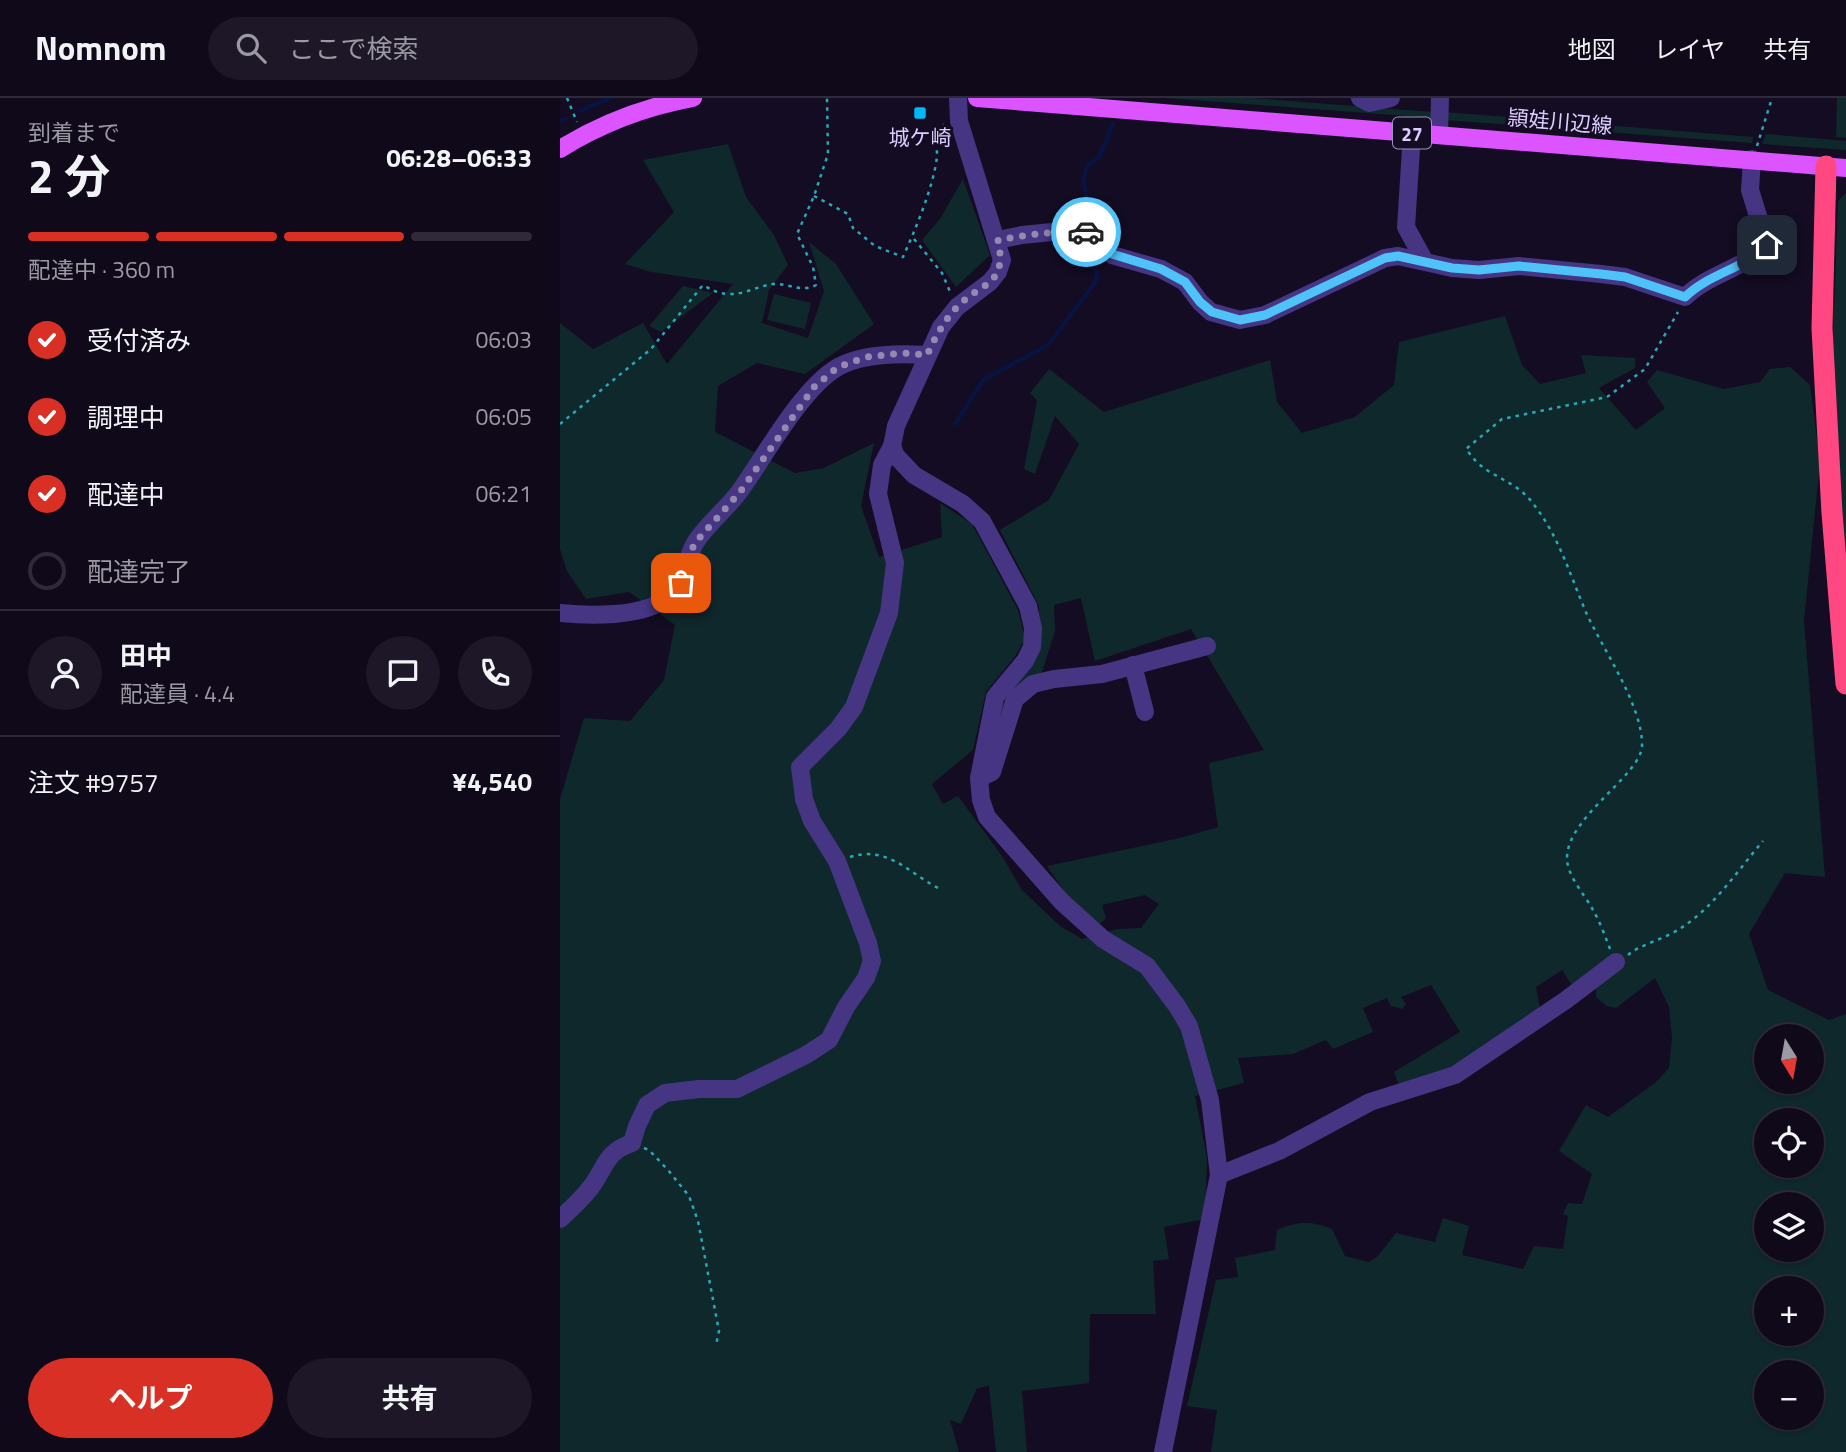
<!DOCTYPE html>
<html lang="ja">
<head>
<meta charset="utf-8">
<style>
  body { margin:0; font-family:"Titillium Web","Noto Sans JP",sans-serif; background:#1d1727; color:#f1f3f6; height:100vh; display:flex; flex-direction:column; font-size:26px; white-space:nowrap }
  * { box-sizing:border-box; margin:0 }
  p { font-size:23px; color:#9b9aa2 }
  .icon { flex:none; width:38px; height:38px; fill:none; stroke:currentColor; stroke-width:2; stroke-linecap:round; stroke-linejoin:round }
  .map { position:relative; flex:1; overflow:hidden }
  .sheet { display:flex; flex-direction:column; background:#0f091a; width:560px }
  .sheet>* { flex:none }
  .needle { width:46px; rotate:169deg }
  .controls { position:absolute; left:1194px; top:926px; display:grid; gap:14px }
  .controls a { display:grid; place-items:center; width:70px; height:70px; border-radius:50%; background:#0f091a; box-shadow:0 2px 5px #0004,0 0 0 2px #2f2a39; font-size:35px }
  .pin { position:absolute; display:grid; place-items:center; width:60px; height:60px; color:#fff; margin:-30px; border-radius:14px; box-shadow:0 4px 10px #0006 }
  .courier { position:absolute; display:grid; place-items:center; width:70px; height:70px; margin:-35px; border:5px solid #4fc3f7; border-radius:50%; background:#fff; color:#222; box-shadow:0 2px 9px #0007 }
  .head em { font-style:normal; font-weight:700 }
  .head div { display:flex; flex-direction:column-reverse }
  .head { display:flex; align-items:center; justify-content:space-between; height:119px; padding:0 28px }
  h1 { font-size:46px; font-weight:700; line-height:52px }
  .bar { display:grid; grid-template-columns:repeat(4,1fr); gap:10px 7px; align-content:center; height:84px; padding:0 28px }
  .bar i { height:9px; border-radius:5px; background:#2f2a39 }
  .bar .current { background:#d93025 }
  .bar p { grid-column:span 4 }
  .line { display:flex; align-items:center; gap:18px; padding:0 28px; border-top:2px solid #2f2a39 }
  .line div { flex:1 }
  .round { display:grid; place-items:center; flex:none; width:74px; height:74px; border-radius:37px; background:#1d1727 }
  ol { padding:0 28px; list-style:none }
  li { display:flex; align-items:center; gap:21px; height:77px }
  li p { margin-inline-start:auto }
  li .icon { padding:7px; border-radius:50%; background:#d93025; color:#fff; stroke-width:4 }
  li:last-child { color:#9b9aa2 }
  li i { width:38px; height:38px; border:4px solid #2f2a39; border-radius:50% }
  .cta { display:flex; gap:14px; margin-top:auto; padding:14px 28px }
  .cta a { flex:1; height:80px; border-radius:42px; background:#d93025; color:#fff; font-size:28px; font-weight:700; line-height:80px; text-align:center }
  .cta a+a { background:#1d1727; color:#f1f3f6 }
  header { display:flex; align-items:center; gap:42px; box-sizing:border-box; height:98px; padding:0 35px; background:#0f091a; border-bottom:2px solid #2f2a39 }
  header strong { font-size:33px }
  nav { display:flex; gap:38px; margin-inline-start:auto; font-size:24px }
  .search { width:490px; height:63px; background:#1d1727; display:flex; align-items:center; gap:18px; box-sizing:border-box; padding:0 24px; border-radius:38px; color:#9b9aa2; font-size:26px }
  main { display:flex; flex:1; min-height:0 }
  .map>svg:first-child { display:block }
</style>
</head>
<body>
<header>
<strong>Nomnom</strong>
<div class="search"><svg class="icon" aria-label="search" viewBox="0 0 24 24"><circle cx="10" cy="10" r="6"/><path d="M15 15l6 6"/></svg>ここで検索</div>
<nav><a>地図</a><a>レイヤ</a><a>共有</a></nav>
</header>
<main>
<section class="sheet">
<div class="head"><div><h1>2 分</h1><p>到着まで</p></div><em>06:28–06:33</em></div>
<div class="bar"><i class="current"></i><i class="current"></i><i class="current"></i><i></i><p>配達中 · 360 m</p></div>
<ol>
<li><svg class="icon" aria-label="check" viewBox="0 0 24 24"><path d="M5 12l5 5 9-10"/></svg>受付済み<p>06:03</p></li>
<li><svg class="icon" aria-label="check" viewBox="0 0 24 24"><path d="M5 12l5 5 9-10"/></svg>調理中<p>06:05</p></li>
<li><svg class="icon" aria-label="check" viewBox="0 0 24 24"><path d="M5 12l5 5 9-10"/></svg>配達中<p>06:21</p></li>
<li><i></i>配達完了</li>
</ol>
<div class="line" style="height:126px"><a class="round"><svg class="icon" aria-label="person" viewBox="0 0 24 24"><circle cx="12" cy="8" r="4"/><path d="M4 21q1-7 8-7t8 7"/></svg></a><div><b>田中</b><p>配達員 · 4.4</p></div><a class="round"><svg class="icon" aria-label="chat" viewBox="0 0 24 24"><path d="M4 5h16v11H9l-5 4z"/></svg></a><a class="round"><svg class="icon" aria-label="phone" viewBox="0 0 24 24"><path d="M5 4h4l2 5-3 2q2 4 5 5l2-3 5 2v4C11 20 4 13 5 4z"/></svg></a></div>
<div class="line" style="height:91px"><div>注文 #9757</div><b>¥4,540</b></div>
<div class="cta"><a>ヘルプ</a><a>共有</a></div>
</section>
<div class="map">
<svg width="1286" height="1354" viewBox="0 0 1286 1354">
  <rect width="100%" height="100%" fill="#140c22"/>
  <!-- green -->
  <g fill="#0f282c" fill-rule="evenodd">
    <path d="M606 0H692L873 14V20Z"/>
    <path d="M1277 0H1286V40L1276 39Z"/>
    <path d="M885 14 1193 39 1192 45 885 22Z"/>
    <path d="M1206 36 1286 43V52L1202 46Z"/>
    <path d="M168 46 186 99 214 137 228 167 209 192 202 225 248 240 264 193 249 144 276 166 314 226 245 276 197 265 158 288 155 334 235 375 264 370 314 345 301 408 319 459 382 439 380 405 412 426 458 512 465 540 456 557 426 594 413 652 372 686 383 706 398 698 442 758 462 792 500 828 522 841 557 831 581 830 599 806 585 797 542 807 546 820 539 827 509 800 487 768 620 740 658 729 649 665 704 652 631 531 535 563 521 500 494 507 495 533 481 577 455 594 437 620 442 601 479 546V508L440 432 489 402 519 346 495 318 475 376 464 371 477 303 470 295 489 271 544 314 710 262 717 304 742 335 795 319 834 287 839 244 945 218 962 267 980 286 1026 275 1021 257 1075 260V270L1039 290 1076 332 1105 310 1087 284 1097 272 1164 291 1200 284 1210 271 1230 269 1250 287 1260 364 1244 523 1265 779 1225 775 1189 836 1208 892 1269 922 1286 916V1354H651L657 1312 627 1308 656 1182 678 1179 675 1160 715 1152 717 1132C737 1123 752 1123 772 1131L785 1158 809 1164 817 1159 836 1135 875 1144 883 1120 909 1128 902 1157 963 1171 974 1148 1003 1151 1008 1118 1003 1116 1008 1105 1022 1106 1032 1076 999 1053 1026 1007 1048 1019 1096 984 1109 970 1112 940 1109 909 1095 880 1056 910 1047 908 1036 899V889H1013L1002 872 976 889 981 915 911 961 840 990 834 974 900 934 871 887 841 899 846 906 842 911 831 908 827 900 803 910 813 934 773 951 766 942 733 956 678 960 684 985 635 998 647 1060 645 1121 604 1129 609 1161 593 1163 596 1216H530L529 1285 462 1293 467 1354H436L429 1288 417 1290 401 1326 390 1322 399 1354H0V701L24 620 70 623 104 582 115 527 69 494 26 501 7 473 0 451V225L33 251 83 225 107 266 173 186 91 174 65 166 114 114 83 62ZM1206 938H1251V984H1206ZM1206 1022H1251V1068H1206ZM1206 1106H1251V1152H1206ZM1206 1190H1251V1236H1206ZM1206 1274H1251V1320H1206Z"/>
    <path d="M403 81 430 157 396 189 362 142 380 121Z"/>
    <path d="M1286 95V541L1272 272 1278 103Z"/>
    <path d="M123 188 153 195 101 234 89 228Z"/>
    <path d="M214 196 251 205 245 231 207 222Z"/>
  </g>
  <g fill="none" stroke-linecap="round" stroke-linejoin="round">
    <!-- stream -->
    <g stroke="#071340" stroke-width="4.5">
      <path d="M20 13 50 0"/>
      <path d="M0 24 6 20"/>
      <path d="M533 128 523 82 527 68 539 59 553 26"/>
      <path d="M395 326 423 282 488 247 537 182 534 152"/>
    </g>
    <!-- path -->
    <g stroke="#29a9b7" stroke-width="2.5" stroke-dasharray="3.5 5" stroke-linecap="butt">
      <path d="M7 0 17 24"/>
      <path d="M1197 48 1212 0"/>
      <path d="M254 98 288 116 293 130 315 148 343 159C355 132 374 88 377 58 377 48 376 39 376 29L384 27"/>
      <path d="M354 141 382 175 391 196"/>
      <path d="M0 326 91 251 143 187C152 192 159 196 169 196 183 197 198 188 213 186 228 185 241 195 256 187L253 169 237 136 254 98 268 56 267 0"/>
      <path d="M290 759C327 747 349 775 378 790"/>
      <path d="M1050 851C1045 838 1040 824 1033 812 1025 797 1007 778 1007 760 1007 719 1081 677 1082 648 1083 607 1041 549 1025 512 1009 474 998 436 971 403 958 386 936 380 920 367 914 362 910 356 906 351L942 321 1047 299 1085 271 1118 214"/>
      <path d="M1068 857C1081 846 1105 841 1121 830 1154 809 1178 772 1203 743"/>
      <path d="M84 1050 89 1052 108 1072 129 1098 138 1123 159 1233 156 1247"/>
    </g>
    <!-- minor -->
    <g stroke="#453583" stroke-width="18">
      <path d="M800 0 809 5 831 0"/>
      <path d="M852 35 846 129 864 162"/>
      <path d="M879 37 880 0"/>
      <path d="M438 142 462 137 502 133 527 134 552 157 601 171 625 184 640 204 651 214 680 222 705 217 825 160 838 158 892 170 919 172 959 168 1041 176 1065 179 1125 199C1148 176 1183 171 1207 147L1190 92 1192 61"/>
      <path d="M332 348 336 358 354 377 403 406 422 423 468 508 473 530 472 549 465 563 435 599 419 680 421 702 427 719 502 804 543 841 587 868 617 908 629 928 650 1002 659 1077 603 1354"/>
      <path d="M0 515C29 518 80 519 104 502 127 487 123 462 137 442 150 423 169 409 182 390 206 356 242 290 278 269 303 255 338 255 367 257"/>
      <path d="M573 567 585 614"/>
      <path d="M419 680 432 674 455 601 473 586 494 581 542 576 647 548"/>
      <path d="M659 1077 719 1053 810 1004 895 977 1006 902 1056 864"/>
      <path d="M0 1121C11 1111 22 1101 31 1089 46 1069 45 1054 72 1045L77 1028 87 1007 105 995 139 991H177L246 957 269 942 286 909 306 880 312 863 308 845 277 763 252 723 244 701 240 669 278 631 294 609 329 515 335 465 318 396 322 367 332 348 336 328 381 229 397 209 430 184 438 174 442 162 399 23 398 0"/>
    </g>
    <!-- major -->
    <g stroke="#db54ff" stroke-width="18">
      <path d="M417 0 1286 70"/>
      <path d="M0 51C42 25 84 9 133 0"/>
    </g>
    <!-- highway -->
    <path stroke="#ff4882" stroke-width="21" d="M1266 68 1262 230 1272 415 1286 586"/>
  </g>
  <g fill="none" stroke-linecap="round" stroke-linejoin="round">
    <!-- done -->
    <path stroke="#9589b2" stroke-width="7" stroke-dasharray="0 12.6" d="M121 485 134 446 180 394 254 289 278 269 307 259 342 255 367 257C375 240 383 224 396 210 421 183 448 189 438 142L482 135 526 134"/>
    <!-- route -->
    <path stroke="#4fc3f7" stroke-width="9" d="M526 134 552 156 601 171 625 184 640 204 652 214 680 222 705 217 825 160 838 158 892 170 919 172 959 168 1041 176 1065 179 1125 199C1148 176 1184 171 1207 147"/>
  </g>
  <!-- markers -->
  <rect fill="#00b7f8" stroke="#140c22" stroke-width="2.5" x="353" y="8" width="14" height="14" rx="3.5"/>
  <g text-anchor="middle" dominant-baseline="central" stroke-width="6" stroke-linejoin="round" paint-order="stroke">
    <!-- shield labels -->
    <rect fill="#140c22" stroke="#9f93bd" stroke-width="2" x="833" y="19.5" width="38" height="31" rx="5"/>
    <g font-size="19" font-weight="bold" fill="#dbcdff">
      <text x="852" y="35">27</text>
    </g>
    <!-- street labels -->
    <g font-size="21" fill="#dbcdff" stroke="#140c22">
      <text transform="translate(1000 23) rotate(5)">頴娃川辺線</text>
    </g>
    <!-- poi labels -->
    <g font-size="21" fill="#dbcdff" stroke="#140c22">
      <text x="360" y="39">城ケ崎</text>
    </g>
  </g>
</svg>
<div class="controls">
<a><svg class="needle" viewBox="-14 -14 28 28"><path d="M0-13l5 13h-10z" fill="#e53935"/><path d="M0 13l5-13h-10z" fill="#9b9aa2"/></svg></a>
<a><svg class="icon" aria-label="locate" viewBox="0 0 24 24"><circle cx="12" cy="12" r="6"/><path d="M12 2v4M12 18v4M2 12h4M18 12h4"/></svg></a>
<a><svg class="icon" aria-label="layers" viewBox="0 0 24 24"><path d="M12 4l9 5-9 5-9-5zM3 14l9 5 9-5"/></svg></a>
<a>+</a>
<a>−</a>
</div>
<div class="pin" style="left:121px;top:485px;background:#ea580c"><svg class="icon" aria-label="bag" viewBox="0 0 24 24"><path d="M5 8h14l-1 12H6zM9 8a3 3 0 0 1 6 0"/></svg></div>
<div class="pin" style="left:1207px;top:147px;background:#1f2937"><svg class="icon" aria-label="home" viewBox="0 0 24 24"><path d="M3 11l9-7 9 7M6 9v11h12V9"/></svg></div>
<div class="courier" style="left:526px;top:134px"><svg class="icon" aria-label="car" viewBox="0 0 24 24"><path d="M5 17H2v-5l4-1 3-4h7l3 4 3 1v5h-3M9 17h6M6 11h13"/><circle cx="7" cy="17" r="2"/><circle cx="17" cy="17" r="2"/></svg></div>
</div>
</main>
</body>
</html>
